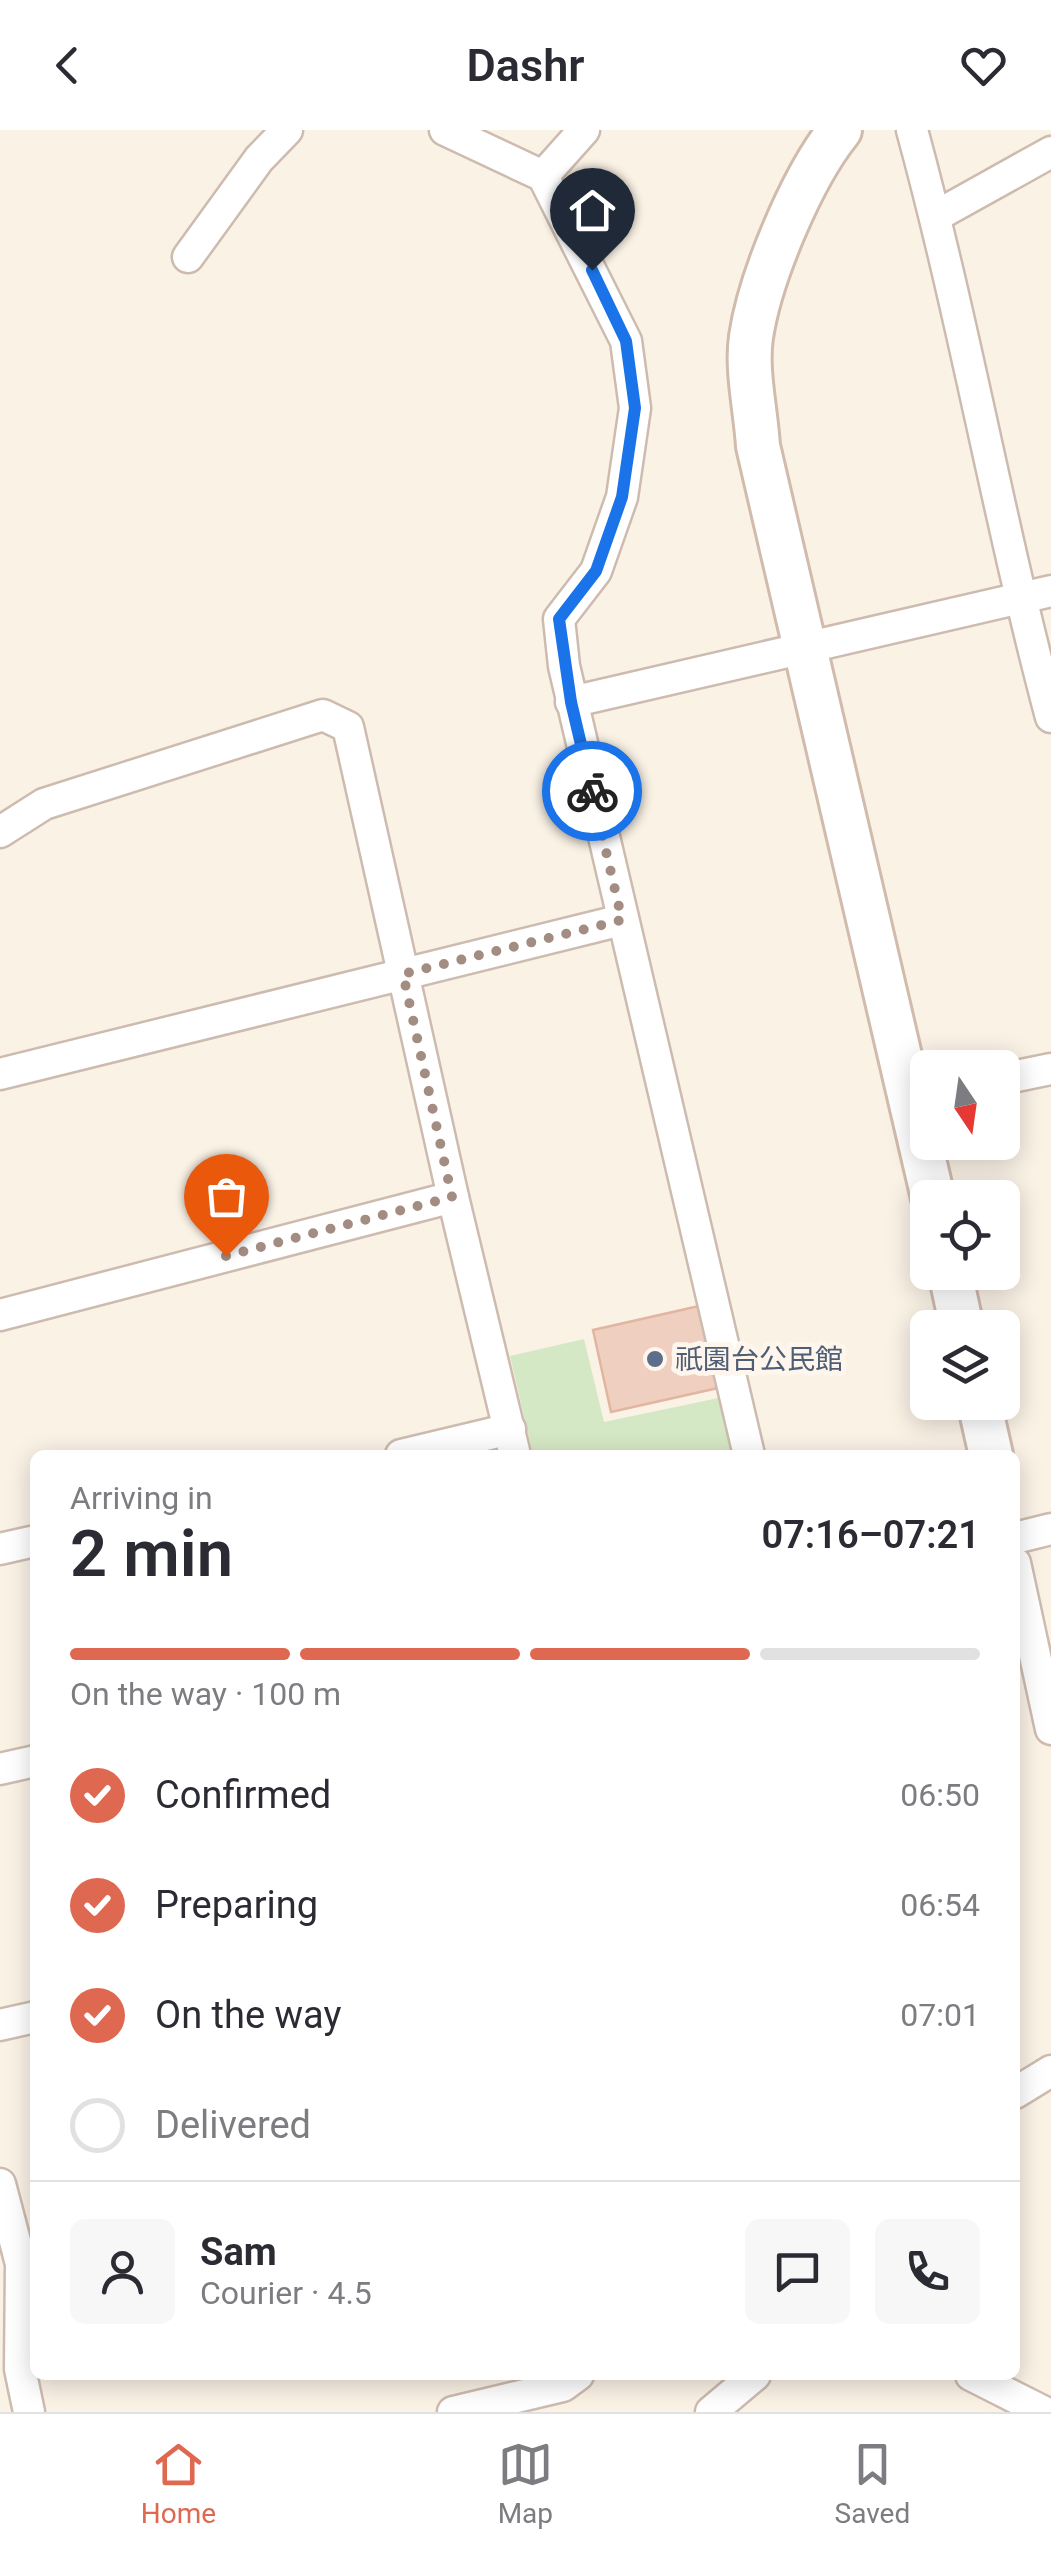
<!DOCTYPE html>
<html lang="en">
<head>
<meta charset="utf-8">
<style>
  body { margin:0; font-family:Roboto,"Noto Sans JP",sans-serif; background:#f7f7f7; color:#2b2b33; height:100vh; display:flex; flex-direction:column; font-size:38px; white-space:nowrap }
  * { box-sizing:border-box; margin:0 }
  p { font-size:32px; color:#7c7c81 }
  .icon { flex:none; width:55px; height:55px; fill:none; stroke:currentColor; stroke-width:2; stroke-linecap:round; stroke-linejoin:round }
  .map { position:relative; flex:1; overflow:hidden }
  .sheet { position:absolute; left:30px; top:1320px; width:990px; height:930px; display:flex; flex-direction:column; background:#fff; border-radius:15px; box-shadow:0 5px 25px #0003 }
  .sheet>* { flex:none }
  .needle { width:65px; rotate:167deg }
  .controls { position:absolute; left:910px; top:920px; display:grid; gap:20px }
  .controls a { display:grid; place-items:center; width:110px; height:110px; border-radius:15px; background:#fff; box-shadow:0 5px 25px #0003; font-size:50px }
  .pin { position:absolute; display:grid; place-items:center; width:85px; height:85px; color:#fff; margin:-102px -42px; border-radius:50% 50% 50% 0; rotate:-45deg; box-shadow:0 0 10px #0007 }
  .pin .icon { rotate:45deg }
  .courier { position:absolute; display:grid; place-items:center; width:100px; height:100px; margin:-50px; border:8px solid #1a73e8; border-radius:50%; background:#fff; color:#222; box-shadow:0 2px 12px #0007 }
  .overview em { font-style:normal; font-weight:600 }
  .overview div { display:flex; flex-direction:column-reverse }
  .overview { display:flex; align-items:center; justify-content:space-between; height:170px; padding:0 40px }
  h1 { font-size:65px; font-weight:600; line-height:75px }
  .bar { display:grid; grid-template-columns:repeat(4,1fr); gap:15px 10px; align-content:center; height:120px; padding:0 40px }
  .bar i { height:12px; border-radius:8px; background:#e1e1e2 }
  .bar .current { background:#df6851 }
  .bar p { grid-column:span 4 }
  .line { display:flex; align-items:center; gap:25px; padding:0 40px; border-top:2px solid #e1e1e2 }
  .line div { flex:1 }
  .round { display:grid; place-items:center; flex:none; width:105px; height:105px; border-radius:15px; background:#f7f7f7 }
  ol { padding:0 40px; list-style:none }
  li { display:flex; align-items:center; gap:30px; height:110px }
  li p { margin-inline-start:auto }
  li .icon { padding:10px; border-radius:50%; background:#df6851; color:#fff; stroke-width:4 }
  li:last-child { color:#7c7c81 }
  li i { width:55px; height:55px; border:5px solid #e1e1e2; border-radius:50% }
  header { display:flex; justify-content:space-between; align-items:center; height:130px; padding:0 40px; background:#fff; font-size:45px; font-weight:600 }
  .tabs { display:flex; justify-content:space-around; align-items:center; height:140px; border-top:2px solid #e1e1e2; background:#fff; font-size:28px; color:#7c7c81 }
  .tabs a { display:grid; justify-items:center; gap:5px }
  .tabs .current { color:#df6851 }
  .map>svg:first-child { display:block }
</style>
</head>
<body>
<header><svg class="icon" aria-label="back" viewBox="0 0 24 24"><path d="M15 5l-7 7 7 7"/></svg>Dashr<svg class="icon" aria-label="heart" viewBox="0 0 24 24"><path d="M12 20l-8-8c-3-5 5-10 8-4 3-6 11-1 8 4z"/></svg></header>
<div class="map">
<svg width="1051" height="2282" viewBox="0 0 1051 2282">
  <rect width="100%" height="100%" fill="#fbf2e6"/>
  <!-- green -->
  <path fill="#d5e8c5" d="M584 1209 604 1292 723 1267 737 1325H533L510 1226Z"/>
  <!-- building -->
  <path fill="#efcfbf" stroke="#e1b5a0" stroke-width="2.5" d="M699 1176 718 1258 611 1282 593 1200Z"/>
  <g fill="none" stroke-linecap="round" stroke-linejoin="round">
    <defs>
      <g id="street">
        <path d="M445 0 543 46 626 211 635 278 622 367 596 441 559 489 564 536 749 1325"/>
        <path d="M912 0C965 194 999 393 1051 587"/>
        <path d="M543 46 584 0"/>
        <path d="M936 86 1051 22"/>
        <path d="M188 127 259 29 287 0"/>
        <path d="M571 572 1051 461"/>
        <path d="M0 702 44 674 323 585 348 597 453 1067 515 1325"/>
        <path d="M0 944 622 790"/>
        <path d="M1002 949 1051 939"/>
        <path d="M0 1185 453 1067"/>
        <path d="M401 1325 510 1299"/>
        <path d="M1015 1408 1051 1399"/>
        <path d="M0 1419 35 1411"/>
        <path d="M1015 1433 1051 1599"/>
        <path d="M0 1639 35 1631"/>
        <path d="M0 1895 35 1887"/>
        <path d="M1015 1963 1051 1941"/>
        <path d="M0 2054 21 2134 20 2239 29 2282"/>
        <path d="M971 2245 1044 2282"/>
        <path d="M453 2282 563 2256 578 2245"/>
        <path d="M711 2282 755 2245"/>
      </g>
      <g id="secondary">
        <path d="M840 0C802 47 760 147 751 207 746 240 756 282 758 316L933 1068"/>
        <path d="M950 1142 962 1198"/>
        <path d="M979 1272 991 1325"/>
      </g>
    </defs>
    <!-- street casing -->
    <use href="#street" stroke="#cebbaf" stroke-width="35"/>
    <!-- secondary casing -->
    <use href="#secondary" stroke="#d1bbad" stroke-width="48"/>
    <!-- street -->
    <use href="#street" stroke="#fff" stroke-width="30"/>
    <!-- secondary -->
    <use href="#secondary" stroke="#fff" stroke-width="42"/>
  </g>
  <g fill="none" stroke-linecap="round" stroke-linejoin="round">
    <!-- done -->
    <path stroke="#a38d82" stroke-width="10" stroke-dasharray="0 18" d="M226 1126 452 1067 403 844 622 790 592 661"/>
    <!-- route -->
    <path stroke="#1a73e8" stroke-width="12" d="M592 661 571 572 559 489 596 441 622 367 635 278 626 211 592 140"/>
  </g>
  <!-- markers -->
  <circle fill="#5c6f8a" stroke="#fef6ec" stroke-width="4" cx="655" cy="1229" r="10"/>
  <g text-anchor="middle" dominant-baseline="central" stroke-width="10" stroke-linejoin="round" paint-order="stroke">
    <!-- service labels -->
    <g font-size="28" fill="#4e5e75" stroke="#fef6ec" text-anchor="start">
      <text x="675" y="1229">祇園台公民館</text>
    </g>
  </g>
</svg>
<div class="controls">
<a><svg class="needle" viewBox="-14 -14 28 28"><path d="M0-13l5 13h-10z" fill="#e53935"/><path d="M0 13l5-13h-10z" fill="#7c7c81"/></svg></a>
<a><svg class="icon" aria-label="locate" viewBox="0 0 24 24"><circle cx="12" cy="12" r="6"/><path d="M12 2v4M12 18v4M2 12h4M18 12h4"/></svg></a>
<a><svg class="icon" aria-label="layers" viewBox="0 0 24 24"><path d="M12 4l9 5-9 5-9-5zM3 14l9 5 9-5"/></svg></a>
</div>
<div class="pin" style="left:226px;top:1126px;background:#ea580c"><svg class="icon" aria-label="bag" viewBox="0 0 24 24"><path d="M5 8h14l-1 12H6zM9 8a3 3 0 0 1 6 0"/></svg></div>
<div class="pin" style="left:592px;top:140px;background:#1f2937"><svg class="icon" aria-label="home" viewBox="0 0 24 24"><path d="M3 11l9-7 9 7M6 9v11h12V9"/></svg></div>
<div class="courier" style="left:592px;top:661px"><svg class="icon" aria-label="bike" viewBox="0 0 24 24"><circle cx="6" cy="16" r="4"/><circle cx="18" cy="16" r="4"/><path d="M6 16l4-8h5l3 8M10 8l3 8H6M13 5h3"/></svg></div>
<section class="sheet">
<div class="overview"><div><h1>2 min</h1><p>Arriving in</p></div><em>07:16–07:21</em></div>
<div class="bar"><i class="current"></i><i class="current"></i><i class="current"></i><i></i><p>On the way · 100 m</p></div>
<ol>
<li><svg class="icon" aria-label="check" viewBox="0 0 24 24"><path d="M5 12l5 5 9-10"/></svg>Confirmed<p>06:50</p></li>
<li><svg class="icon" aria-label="check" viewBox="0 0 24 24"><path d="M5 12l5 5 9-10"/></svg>Preparing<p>06:54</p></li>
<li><svg class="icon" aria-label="check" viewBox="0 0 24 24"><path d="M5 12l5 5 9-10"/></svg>On the way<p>07:01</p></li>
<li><i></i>Delivered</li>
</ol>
<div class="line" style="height:180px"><a class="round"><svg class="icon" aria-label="person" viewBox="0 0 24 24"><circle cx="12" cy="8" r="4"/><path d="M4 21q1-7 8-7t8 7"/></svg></a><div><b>Sam</b><p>Courier · 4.5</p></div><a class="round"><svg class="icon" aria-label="chat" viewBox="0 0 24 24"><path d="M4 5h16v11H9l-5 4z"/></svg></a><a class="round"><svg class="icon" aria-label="phone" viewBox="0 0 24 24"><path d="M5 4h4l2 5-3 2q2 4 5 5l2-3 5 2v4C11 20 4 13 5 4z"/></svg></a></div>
</section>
</div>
<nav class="tabs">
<a class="current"><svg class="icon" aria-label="home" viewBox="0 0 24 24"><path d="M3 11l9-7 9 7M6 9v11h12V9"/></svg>Home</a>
<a><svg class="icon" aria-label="map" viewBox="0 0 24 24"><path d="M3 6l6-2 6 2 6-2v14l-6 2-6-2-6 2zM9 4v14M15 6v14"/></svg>Map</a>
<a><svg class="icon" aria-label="saved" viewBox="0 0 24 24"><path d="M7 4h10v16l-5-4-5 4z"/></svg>Saved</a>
</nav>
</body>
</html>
